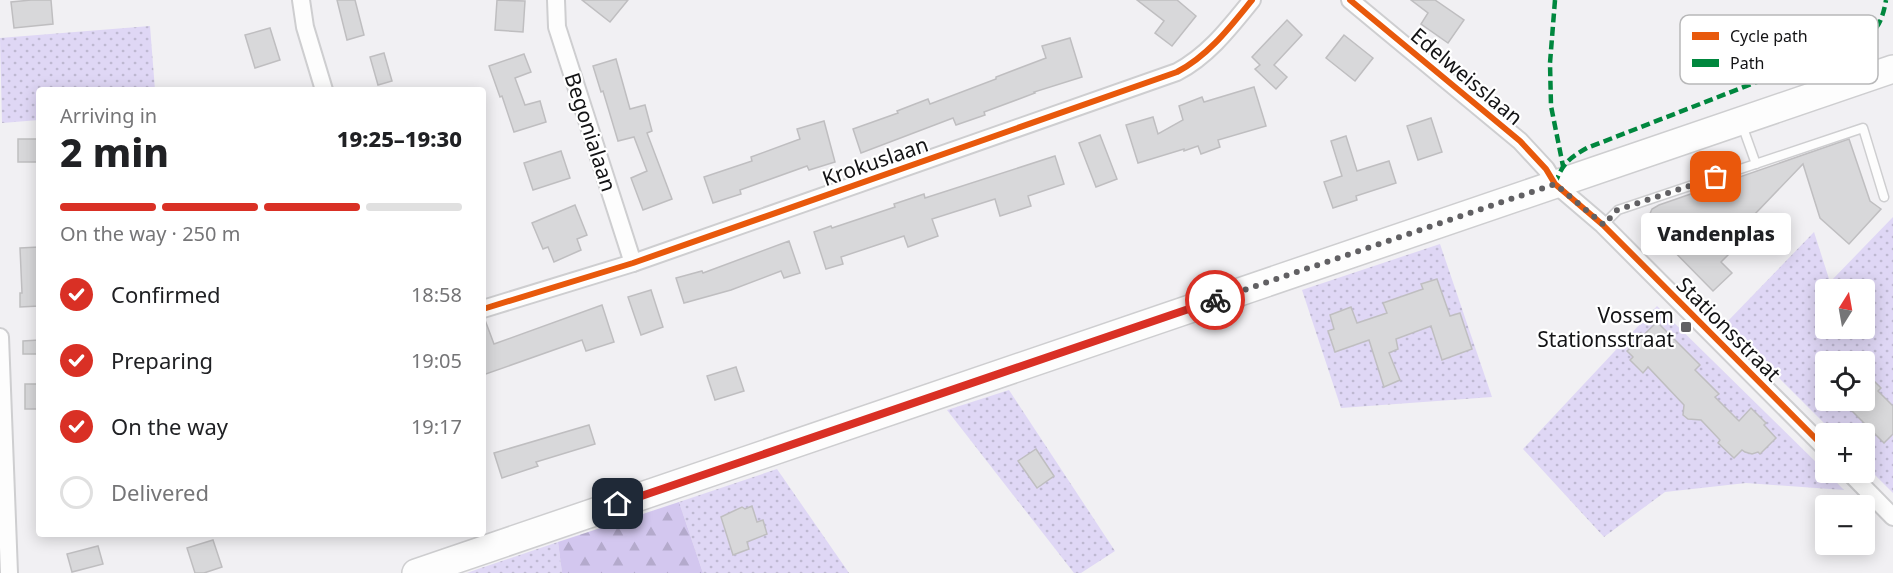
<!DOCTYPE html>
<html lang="en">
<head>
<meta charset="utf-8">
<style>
  body { margin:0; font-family:"Noto Sans",sans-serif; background:#f2f2f2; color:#202124; height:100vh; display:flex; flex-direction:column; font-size:22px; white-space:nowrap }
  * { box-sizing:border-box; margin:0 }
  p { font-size:20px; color:#757577 }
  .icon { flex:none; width:33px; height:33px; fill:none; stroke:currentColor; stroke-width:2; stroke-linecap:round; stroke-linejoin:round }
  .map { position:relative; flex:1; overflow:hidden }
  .drawer { position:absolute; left:36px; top:87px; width:450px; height:450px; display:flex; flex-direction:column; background:#fff; border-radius:6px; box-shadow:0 3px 15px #0003 }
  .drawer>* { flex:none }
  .needle { width:39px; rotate:11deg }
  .tools { position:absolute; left:1815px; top:279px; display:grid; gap:12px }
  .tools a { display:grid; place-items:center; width:60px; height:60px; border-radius:6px; background:#fff; box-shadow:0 3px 15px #0003; font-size:30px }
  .pin { position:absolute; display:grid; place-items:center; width:51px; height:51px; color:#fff; margin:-26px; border-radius:12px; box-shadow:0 3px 9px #0006 }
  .courier { position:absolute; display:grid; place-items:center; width:60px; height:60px; margin:-30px; border:4px solid #d93025; border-radius:50%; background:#fff; color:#222; box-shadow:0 2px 8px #0007 }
  .bubble { position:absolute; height:42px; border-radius:6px; background:#fff; box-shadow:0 3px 15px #0003; font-size:20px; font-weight:800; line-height:42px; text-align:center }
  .headline em { font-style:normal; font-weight:800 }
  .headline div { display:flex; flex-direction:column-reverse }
  .headline { display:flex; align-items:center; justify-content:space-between; height:102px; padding:0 24px }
  h1 { font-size:39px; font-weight:800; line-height:45px }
  .bar { display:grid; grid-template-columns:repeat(4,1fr); gap:9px 6px; align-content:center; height:72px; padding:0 24px }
  .bar i { height:8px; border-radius:4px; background:#e0e0e0 }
  .bar .on { background:#d93025 }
  .bar p { grid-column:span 4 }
  ol { padding:0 24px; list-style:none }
  li { display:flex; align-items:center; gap:18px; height:66px }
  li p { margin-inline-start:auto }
  li .icon { padding:6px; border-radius:50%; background:#d93025; color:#fff; stroke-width:4 }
  li:last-child { color:#757577 }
  li i { width:33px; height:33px; border:3px solid #e0e0e0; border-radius:50% }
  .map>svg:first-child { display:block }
</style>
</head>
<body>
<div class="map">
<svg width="1893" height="573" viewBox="0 0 1893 573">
  <defs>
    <pattern id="grass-dots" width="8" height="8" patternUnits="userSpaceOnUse" patternTransform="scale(1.5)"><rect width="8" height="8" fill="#dfd7f5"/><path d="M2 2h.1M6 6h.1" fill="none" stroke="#beb8d1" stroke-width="1.8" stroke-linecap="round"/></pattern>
    <pattern id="forest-firs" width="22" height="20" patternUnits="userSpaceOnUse" patternTransform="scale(1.5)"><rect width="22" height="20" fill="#d3c7ef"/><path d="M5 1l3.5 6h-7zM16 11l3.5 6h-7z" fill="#b4aacc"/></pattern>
  </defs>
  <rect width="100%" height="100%" fill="#f1f0f3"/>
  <!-- grass -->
  <g fill="url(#grass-dots)" fill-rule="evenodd">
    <path d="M150 26 155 90H39V120L2 123 0 38Z"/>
    <path d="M1893 217V493L1865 465 1864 434 1834 433 1725 324 1814 232 1830 282ZM1826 290H1864V328H1826ZM1826 362H1864V400H1826Z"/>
    <path d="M1440 244 1492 397 1341 408 1302 290Z"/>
    <path d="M1657 306 1826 472 1844 490 1746 483 1665 492 1604 537 1523 449Z"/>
    <path d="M1009 390 1115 551 1081 573H1074L947 410Z"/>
    <path d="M777 469 849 573H703L679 502Z"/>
    <path d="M558 542 562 573H467L478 569Z"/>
  </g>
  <!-- forest -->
  <path fill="url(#forest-firs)" d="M679 502 703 573H562L558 542Z"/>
  <!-- building -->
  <g fill="#d8d8da" stroke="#bfbec0" stroke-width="1.5">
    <path d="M31 0H51L53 24 14 28 11 2Z"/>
    <path d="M337 0H355L364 35 347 40Z"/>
    <path d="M497 0 525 1 523 32 495 30Z"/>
    <path d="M582 0H628L610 22Z"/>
    <path d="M1137 0H1177L1196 16 1172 46 1155 33 1164 21Z"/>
    <path d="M1411 0H1435L1464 20 1448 43 1421 24 1428 13Z"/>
    <path d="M1287 20 1302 35 1274 65 1287 77 1276 89 1255 69 1260 65 1252 57Z"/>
    <path d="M270 28 280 60 255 68 245 35Z"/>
    <path d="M1344 35 1373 58 1355 81 1326 58Z"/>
    <path d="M1070 38 1082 77 1034 92 1035 93 984 112 985 115 956 125 953 118 861 153 853 129 898 113 897 111 928 99 930 104 996 79V77L1046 58 1042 46Z"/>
    <path d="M384 53 392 81 378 85 370 57Z"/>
    <path d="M524 54 531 72 515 78 525 105 540 101 546 122 514 132 502 96 500 97 489 66Z"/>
    <path d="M616 59 630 109 645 105 652 131 647 133 672 199 643 210 631 178 647 171 634 137 618 141 603 91 601 92 593 66Z"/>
    <path d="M1254 87 1266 126 1218 140 1220 147 1201 154 1198 146 1184 151V149L1138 163 1126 125 1153 117 1158 134 1183 120 1179 106 1202 97 1204 102Z"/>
    <path d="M1431 118 1442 152 1418 160 1407 126Z"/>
    <path d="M824 121 835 162 809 170 807 166 740 190 741 194 713 203 704 177 752 161 751 157 800 139 797 129Z"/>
    <path d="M1100 135 1117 179 1096 187 1079 143Z"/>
    <path d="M1346 136 1357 171 1389 161 1396 183 1356 196 1357 200 1333 208 1324 182 1342 176 1331 141Z"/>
    <rect x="18" y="139" width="21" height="23"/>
    <path d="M1849 139 1870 201 1881 209 1849 244 1820 218 1803 164 1752 217 1706 233 1728 255 1721 262 1732 273 1713 291 1654 231 1649 224V216L1652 209 1659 205Z"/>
    <path d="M561 151 570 178 533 190 524 163Z"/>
    <path d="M1055 156 1064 184 1028 196 1031 206 1000 216 995 199 932 219 938 236 908 247 904 236 841 257 843 264 826 269 814 232 831 226 832 228 895 207 894 204 924 194 925 198Z"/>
    <path d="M575 205 587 235 577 239 581 250 554 262 548 247 543 249 532 223Z"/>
    <path d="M789 241 800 273 784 278 781 271 731 290 684 303 676 278 702 271 703 273Z"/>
    <path d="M39 247V306L20 307V293H22L20 248Z"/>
    <path d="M1437 279 1450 316 1460 313 1472 349 1442 360 1431 326 1396 339 1398 349 1389 353 1400 380 1384 387 1369 340 1335 352 1328 331 1334 329 1330 315 1351 307 1357 323 1387 313 1383 303 1423 289 1421 284Z"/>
    <path d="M651 290 663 327 641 335 628 297Z"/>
    <path d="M602 305 614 342 586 351 582 340 483 375V320H485L494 344Z"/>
    <path d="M1657 322 1700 365 1695 370 1719 394 1715 397 1739 421 1751 408 1766 423 1764 425 1776 438 1760 454 1758 452 1752 454 1745 452 1742 450 1734 458 1718 443 1720 440 1701 420 1688 419 1683 415 1684 405 1648 367 1643 373 1630 360 1633 357 1627 351Z"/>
    <path d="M39 340V354H23V341Z"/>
    <path d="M736 367 744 391 715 400 707 376Z"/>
    <path d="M1864 371 1881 388 1878 391 1893 406V434L1884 443 1841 400H1864Z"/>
    <rect x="25" y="384" width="14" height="25"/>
    <path d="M589 425 595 444 536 462 538 466 502 478 494 453Z"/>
    <path d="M1036 449 1054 476 1037 488 1018 461Z"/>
    <path d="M752 506 757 522 763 520 767 534 747 542 749 549 733 555 721 517 742 507 745 509Z"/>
    <path d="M213 540 222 567 204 573H195L187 548Z"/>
    <path d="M98 546 103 564 72 572 67 554Z"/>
  </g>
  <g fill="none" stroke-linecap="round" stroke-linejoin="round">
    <defs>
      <g id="lane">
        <path d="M1742 125 1756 164"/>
        <path d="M1603 225 1618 210 1863 128 1884 197"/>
      </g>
      <g id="street">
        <path d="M301 0 305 27 324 90"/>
        <path d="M556 0 557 27 633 263"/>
        <path d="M1350 0 1520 141 1546 169 1555 184 1603 225 1826 449"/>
        <path d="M483 309 633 263 1177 72C1209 55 1230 27 1252 0"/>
        <path d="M0 337 9 573"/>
        <path d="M1849 472 1893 517"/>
      </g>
      <path id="primary" d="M416 573 1893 69"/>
    </defs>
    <!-- lane casing -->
    <use href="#lane" stroke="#ceced0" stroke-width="11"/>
    <!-- street casing -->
    <use href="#street" stroke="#ceced0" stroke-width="20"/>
    <!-- primary casing -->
    <use href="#primary" stroke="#ceced0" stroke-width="30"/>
    <!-- lane -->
    <use href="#lane" stroke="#fdfdfd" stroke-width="8"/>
    <!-- street -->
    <use href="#street" stroke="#fdfdfd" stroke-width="16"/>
    <!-- primary -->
    <use href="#primary" stroke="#fdfdfd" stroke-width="27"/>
    <!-- quiet -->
    <g stroke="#00873e" stroke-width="4.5" stroke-dasharray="9 4.5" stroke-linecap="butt">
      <path d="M1555 0 1550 63 1551 106 1563 166"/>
      <path d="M1555 184C1562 164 1569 158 1587 148L1862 41C1878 31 1883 18 1886 0"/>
    </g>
    <defs>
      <g id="cycleway">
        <path d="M1350 0 1520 141 1546 169 1555 184 1603 225 1826 449"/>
        <path d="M483 309 633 263 1177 72C1209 55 1230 27 1252 0"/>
      </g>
    </defs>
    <!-- cycleway casing -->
    <use href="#cycleway" stroke="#fff" stroke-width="10"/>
    <!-- cycleway -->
    <use href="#cycleway" stroke="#e8590c" stroke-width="6"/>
  </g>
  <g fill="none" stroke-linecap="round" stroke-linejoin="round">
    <!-- done -->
    <path stroke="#616063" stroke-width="6" stroke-dasharray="0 10.8" d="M1215 300 1555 184 1604 225 1617 210 1716 177"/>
    <!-- route -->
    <path stroke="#d93025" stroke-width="8" d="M618 504 1215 300"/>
  </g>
  <!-- markers -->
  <rect fill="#616063" stroke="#fff" stroke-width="2" x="1680" y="321" width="12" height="12" rx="3"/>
  <g text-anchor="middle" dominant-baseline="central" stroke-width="4.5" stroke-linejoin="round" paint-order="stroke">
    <!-- street labels -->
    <g font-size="21" fill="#131315" stroke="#fff">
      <text transform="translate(1467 76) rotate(40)">Edelweisslaan</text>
      <text transform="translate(591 132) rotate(72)">Begonialaan</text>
      <text transform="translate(875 161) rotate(-19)">Krokuslaan</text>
      <text transform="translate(1729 329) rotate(45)">Stationsstraat</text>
    </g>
    <!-- poi labels -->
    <g font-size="21" fill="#131315" stroke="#fff" text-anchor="end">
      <text x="1674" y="315">Vossem<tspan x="1674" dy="24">Stationsstraat</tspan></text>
    </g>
  </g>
  <!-- legend -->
  <rect x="1680" y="15" width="198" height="69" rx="9" fill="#fff" stroke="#b8b8b9" stroke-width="1.5"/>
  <rect x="1692" y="32" width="27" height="8" fill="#e8590c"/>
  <rect x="1692" y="59" width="27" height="8" fill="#00873e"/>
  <g font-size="16" fill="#131315">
    <text x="1730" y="42">Cycle path</text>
    <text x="1730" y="69">Path</text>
  </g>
</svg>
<div class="tools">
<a><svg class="needle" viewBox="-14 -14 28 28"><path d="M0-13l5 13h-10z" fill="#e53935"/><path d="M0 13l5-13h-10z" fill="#757577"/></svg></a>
<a><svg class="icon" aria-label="locate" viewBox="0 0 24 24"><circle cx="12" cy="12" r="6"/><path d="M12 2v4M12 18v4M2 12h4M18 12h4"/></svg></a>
<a>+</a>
<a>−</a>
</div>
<div class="pin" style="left:1716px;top:177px;background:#ea580c"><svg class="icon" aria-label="bag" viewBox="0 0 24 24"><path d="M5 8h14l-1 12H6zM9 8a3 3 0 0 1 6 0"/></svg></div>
<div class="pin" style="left:618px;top:504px;background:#1f2937"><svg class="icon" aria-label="home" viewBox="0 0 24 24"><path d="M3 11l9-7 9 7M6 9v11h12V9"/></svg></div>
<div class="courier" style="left:1215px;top:300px"><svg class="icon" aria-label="bike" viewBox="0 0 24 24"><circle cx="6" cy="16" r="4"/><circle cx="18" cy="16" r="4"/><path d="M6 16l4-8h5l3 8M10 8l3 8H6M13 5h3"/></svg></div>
<div class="bubble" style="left:1641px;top:213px;width:150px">Vandenplas</div>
<section class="drawer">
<div class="headline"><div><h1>2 min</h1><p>Arriving in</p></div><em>19:25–19:30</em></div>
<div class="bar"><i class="on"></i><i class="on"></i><i class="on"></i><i></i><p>On the way · 250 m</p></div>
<ol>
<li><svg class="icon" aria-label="check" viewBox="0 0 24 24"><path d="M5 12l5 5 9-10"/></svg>Confirmed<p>18:58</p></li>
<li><svg class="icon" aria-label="check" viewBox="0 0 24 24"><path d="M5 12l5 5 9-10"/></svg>Preparing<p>19:05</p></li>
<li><svg class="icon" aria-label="check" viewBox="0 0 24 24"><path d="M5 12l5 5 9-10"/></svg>On the way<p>19:17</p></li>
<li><i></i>Delivered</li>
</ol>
</section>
</div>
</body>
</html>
